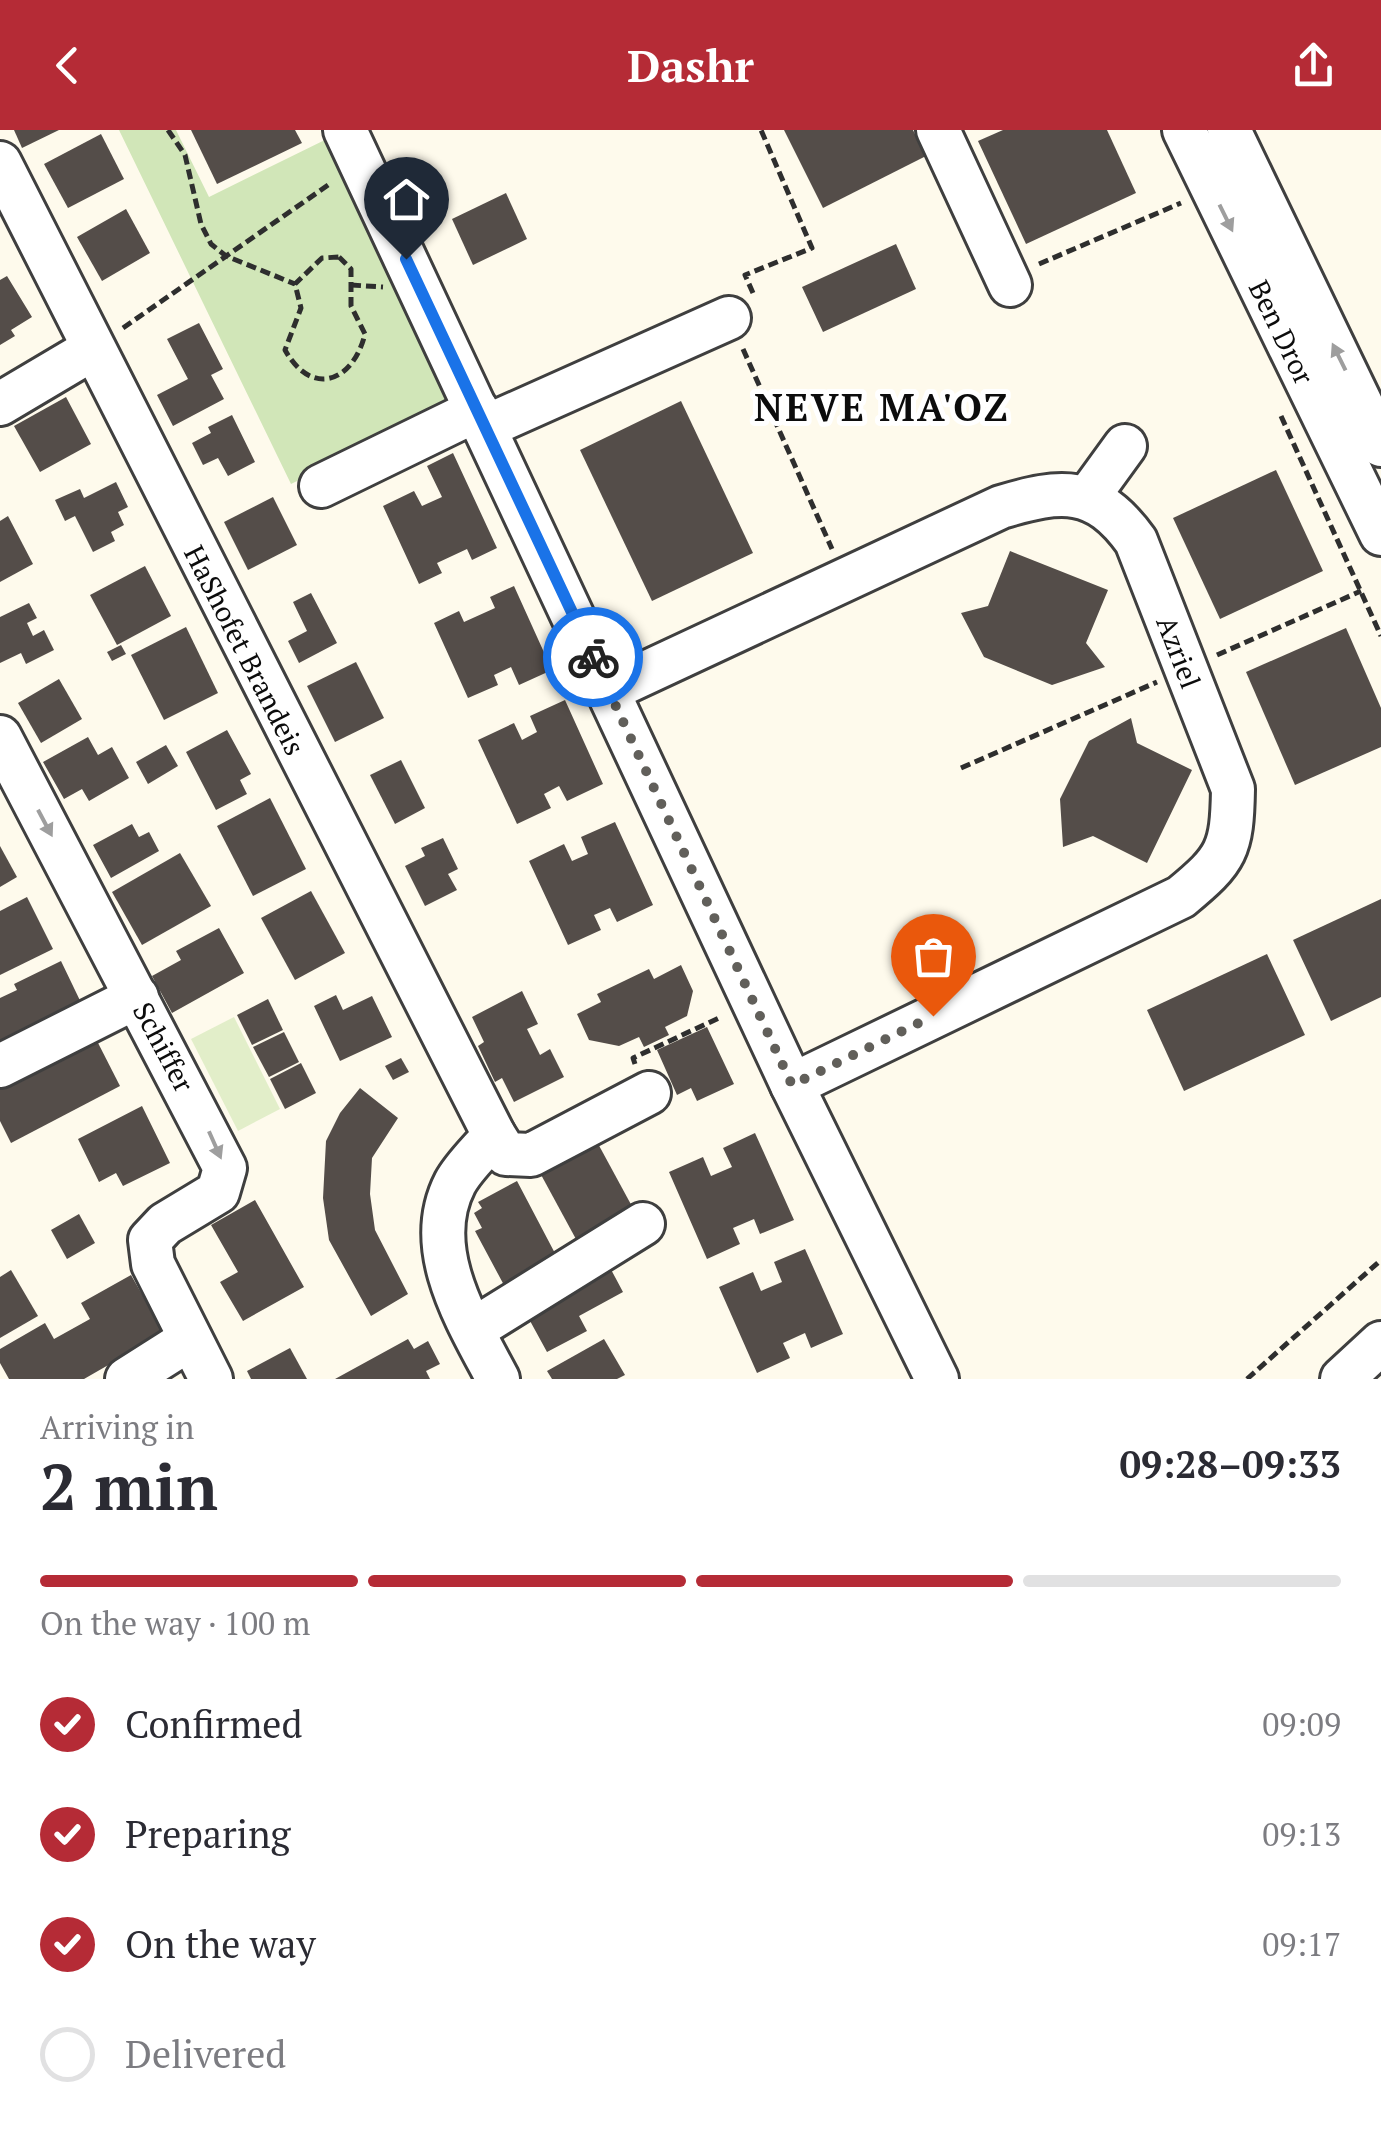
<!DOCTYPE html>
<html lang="en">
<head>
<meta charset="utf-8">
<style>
  body { margin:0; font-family:"PT Serif",serif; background:#f2f2f3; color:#2b2b33; height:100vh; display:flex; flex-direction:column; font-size:38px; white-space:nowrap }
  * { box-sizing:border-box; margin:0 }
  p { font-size:32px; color:#7c7c81 }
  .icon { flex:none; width:55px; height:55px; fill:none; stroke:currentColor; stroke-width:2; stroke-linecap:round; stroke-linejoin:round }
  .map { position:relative; height:1249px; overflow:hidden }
  .drawer { display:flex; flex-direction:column; background:#fff; flex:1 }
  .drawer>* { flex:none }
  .pin { position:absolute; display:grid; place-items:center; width:85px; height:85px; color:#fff; margin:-102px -42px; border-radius:50% 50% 50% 0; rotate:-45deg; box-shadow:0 0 10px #0007 }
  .pin .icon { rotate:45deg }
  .courier { position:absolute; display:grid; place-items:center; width:100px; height:100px; margin:-50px; border:8px solid #1a73e8; border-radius:50%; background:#fff; color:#222; box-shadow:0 2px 12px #0007 }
  .head em { font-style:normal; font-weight:800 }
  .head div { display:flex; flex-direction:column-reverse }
  .head { display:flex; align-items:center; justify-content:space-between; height:170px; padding:0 40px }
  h1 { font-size:65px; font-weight:800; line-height:75px }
  .bar { display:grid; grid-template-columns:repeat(4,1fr); gap:15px 10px; align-content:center; height:120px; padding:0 40px }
  .bar i { height:12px; border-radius:8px; background:#e1e1e2 }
  .bar .current { background:#b52b36 }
  .bar p { grid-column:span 4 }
  ol { padding:0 40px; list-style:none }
  li { display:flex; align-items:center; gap:30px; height:110px }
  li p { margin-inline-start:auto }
  li .icon { padding:10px; border-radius:50%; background:#b52b36; color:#fff; stroke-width:4 }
  li:last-child { color:#7c7c81 }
  li i { width:55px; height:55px; border:5px solid #e1e1e2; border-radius:50% }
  header { display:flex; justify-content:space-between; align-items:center; height:130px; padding:0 40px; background:#b52b36; color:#fff; font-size:45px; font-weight:800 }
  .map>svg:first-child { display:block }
</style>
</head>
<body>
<header><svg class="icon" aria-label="back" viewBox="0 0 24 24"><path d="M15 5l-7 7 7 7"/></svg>Dashr<svg class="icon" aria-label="share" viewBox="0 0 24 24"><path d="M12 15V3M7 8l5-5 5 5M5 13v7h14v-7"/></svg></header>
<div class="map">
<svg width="1381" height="1249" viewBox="0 0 1381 1249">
  <rect width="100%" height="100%" fill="#fefaec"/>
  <!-- green -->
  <path fill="#d1e6b8" d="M119 0H176L209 67 335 5 463 269 291 354Z"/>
  <!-- pitch -->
  <path fill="#e2eec9" d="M234 887 280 979 238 1001 191 909Z"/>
  <!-- building -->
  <g fill="#544d49">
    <path d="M14 0H59L22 18Z"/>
    <path d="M191 0H295L302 13 217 54Z"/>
    <path d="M784 0H913L926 26 823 78Z"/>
    <path d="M1003 0H1107L1136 63 1026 114 978 11Z"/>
    <path d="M101 4 124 49 68 78 44 34Z"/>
    <path d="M506 63 527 109 473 135 452 89Z"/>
    <path d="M126 79 150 123 102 151 77 107Z"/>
    <path d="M896 114 916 159 823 202 802 157Z"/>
    <path d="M7 146 32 187 11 200 15 206 0 215V150Z"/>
    <path d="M199 193 223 239 211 245 224 269 173 296 157 265 188 249 167 209Z"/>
    <path d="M66 267 91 314 40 342 14 296Z"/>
    <path d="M681 271 753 423 652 471 580 320Z"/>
    <path d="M232 285 255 332 228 346 218 328 203 335 192 313 211 303 208 297Z"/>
    <path d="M453 323 497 418 472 430 467 419 437 433 442 443 419 454 383 376 414 361 422 376 442 367 427 336Z"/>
    <path d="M1276 340 1323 441 1220 489 1173 388Z"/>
    <path d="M116 352 128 377 118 382 124 395 111 402 115 411 93 422 75 386 65 391 55 370 80 359 84 368Z"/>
    <path d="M273 367 297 415 248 440 224 392Z"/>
    <path d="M8 386 33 434 0 452V391Z"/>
    <path d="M1010 421 1108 460 1086 513 1105 537 1052 555 984 527 961 483 988 476Z"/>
    <path d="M145 436 171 486 117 515 90 465Z"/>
    <path d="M514 456 552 540 519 555 511 537 494 545 498 555 468 568 434 493 459 481 464 492 495 478 490 467Z"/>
    <path d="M311 463 337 513 299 533 288 511 307 501 293 472Z"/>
    <path d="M29 473 37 488 27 493 33 506 44 500 54 520 26 534 21 523 0 533V487Z"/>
    <path d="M186 497 218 563 164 590 131 525Z"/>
    <path d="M1346 498 1381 578V617L1295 655 1246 542Z"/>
    <path d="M121 515 126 524 112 531 107 522Z"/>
    <path d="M356 532 384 588 335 612 307 556Z"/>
    <path d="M59 549 82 589 41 613 18 573Z"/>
    <path d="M565 570 603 654 567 671 559 656 544 664 551 678 517 694 478 610 514 593 522 610 537 602 530 586Z"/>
    <path d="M1131 588 1137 613 1192 640 1147 733 1093 706 1063 717 1060 669 1089 611Z"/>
    <path d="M227 600 251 644 240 650 247 664 216 680 186 622Z"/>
    <path d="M88 607 98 625 112 617 129 648 89 671 82 659 64 669 43 632Z"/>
    <path d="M166 615 178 636 148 654 136 632Z"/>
    <path d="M401 630 425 678 395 694 370 645Z"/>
    <path d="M270 668 306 739 253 766 217 696Z"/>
    <path d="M615 692 653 775 617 792 610 778 594 785 601 800 568 815 529 731 564 714 572 731 588 724 581 707Z"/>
    <path d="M132 694 139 707 149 702 159 721 111 748 93 715Z"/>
    <path d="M443 708 458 739 448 744 457 760 425 776 405 736 425 726 421 718Z"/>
    <path d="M0 716 17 747 0 757Z"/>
    <path d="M180 723 211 776 142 815 112 762Z"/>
    <path d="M311 761 345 823 295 850 261 788Z"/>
    <path d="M27 767 53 819 0 845V781Z"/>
    <path d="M1381 769V867L1331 891 1293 810Z"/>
    <path d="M219 798 244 843 172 883 152 846 181 830 176 821Z"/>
    <path d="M1267 824 1305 905 1184 961 1147 880Z"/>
    <path d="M61 831 86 883 0 925V868L17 860 14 854Z"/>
    <path d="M681 835 693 861 687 886 665 897 669 905 644 917 639 907 619 916 589 910 577 884 601 872 597 864 649 839 654 849Z"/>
    <path d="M522 861 538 894 527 899 540 925 550 919 564 947 514 972 502 948 495 952 478 916 484 912 472 887Z"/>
    <path d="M336 865 343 880 372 866 392 907 340 931 314 876Z"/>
    <path d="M268 869 283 900 252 915 237 885Z"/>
    <path d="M707 897 734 954 697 971 691 958 677 965 657 920Z"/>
    <path d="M284 902 299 932 269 947 253 917Z"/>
    <path d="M96 909 120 956 11 1013 0 991V959Z"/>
    <path d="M401 928 409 942 393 950 385 936Z"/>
    <path d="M301 933 316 963 285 979 270 949Z"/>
    <path d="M360 958 398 988 372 1028 370 1064 375 1100 408 1164 371 1186 329 1110 323 1068 326 1011 340 983Z"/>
    <path d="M142 976 170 1033 123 1056 116 1043 99 1052 78 1009Z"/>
    <path d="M755 1003 794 1090 760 1104 754 1089 733 1098 740 1114 707 1129 669 1042 703 1027 711 1046 732 1037 723 1018Z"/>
    <path d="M596 1010 634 1080 577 1111 539 1041Z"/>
    <path d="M517 1051 558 1129 505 1157 475 1101 482 1098 474 1083 482 1078 478 1072Z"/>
    <path d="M255 1070 304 1157 243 1191 220 1152 238 1142 211 1095Z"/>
    <path d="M79 1084 95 1113 67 1129 51 1100Z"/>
    <path d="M805 1119 843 1204 811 1218 805 1203 783 1213 790 1228 757 1243 719 1157 753 1142 761 1161 782 1152 774 1132Z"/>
    <path d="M607 1132 623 1162 579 1186 587 1201 547 1222 523 1178Z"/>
    <path d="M11 1140 38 1186 0 1208V1147Z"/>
    <path d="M131 1145 164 1203 84 1249H9L0 1233V1219L45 1193 54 1209 90 1189 81 1173Z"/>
    <path d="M408 1209 414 1219 428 1211 440 1234 426 1241 430 1249H335Z"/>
    <path d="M604 1209 625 1245 617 1249H552L547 1241Z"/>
    <path d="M290 1218 307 1249H251L247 1241Z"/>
  </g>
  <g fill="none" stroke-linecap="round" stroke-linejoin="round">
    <defs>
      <g id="minor">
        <path d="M345 0 792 955 937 1249"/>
        <path d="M938 0 1010 155"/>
        <path d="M1184 0 1381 404"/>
        <path d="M1229 0 1381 315"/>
        <path d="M0 33 494 1005C482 1020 464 1036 455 1053 421 1119 468 1192 498 1249"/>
        <path d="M0 274 91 220"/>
        <path d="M485 297 729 188"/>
        <path d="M321 356 477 280"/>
        <path d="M1088 367 1125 316"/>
        <path d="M609 560 1001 377C1061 359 1096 355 1136 411L1233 659C1232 720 1227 729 1181 767L792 955"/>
        <path d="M0 607 225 1038 218 1062 165 1094 150 1110 153 1134 211 1249"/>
        <path d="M0 936 137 867"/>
        <path d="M494 1005 506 1024 531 1025 649 963"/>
        <path d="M474 1199 643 1094"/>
        <path d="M127 1249 190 1209"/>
        <path d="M1342 1249 1381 1213"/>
      </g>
    </defs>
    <!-- minor casing -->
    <use href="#minor" stroke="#3f3f3f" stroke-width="48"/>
    <!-- path -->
    <g stroke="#2e2e2e" stroke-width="5" stroke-dasharray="10 5" stroke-linecap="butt">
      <path d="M168 0 185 25 201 94 211 114 226 126 295 154"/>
      <path d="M339 127 351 139V176L365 204C353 252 312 268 285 220L301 178 295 154 322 128Z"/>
      <path d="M1039 134 1181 73"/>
      <path d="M351 155 383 157"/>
      <path d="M753 163 745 145 812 118 761 0"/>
      <path d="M123 198 331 53"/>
      <path d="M743 219 832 419"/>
      <path d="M1281 286 1381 506"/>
      <path d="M1217 525 1361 461"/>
      <path d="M961 638 1157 552"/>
      <path d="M635 934 633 928 721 887"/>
      <path d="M1247 1249 1381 1130"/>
    </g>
    <!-- minor -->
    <use href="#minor" stroke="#fff" stroke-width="42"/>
  </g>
  <!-- one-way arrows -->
  <defs><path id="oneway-solid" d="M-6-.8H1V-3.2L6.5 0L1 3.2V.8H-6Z" transform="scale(2.5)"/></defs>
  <g fill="#9e9e9e">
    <use href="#oneway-solid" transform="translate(1226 88) rotate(64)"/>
    <use href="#oneway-solid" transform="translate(1339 227) rotate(-116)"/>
    <use href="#oneway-solid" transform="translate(45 693) rotate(62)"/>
    <use href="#oneway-solid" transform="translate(215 1015) rotate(66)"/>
  </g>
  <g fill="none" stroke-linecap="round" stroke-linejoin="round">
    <!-- done -->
    <path stroke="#615f5a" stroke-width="10" stroke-dasharray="0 18" d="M593 527 792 955 933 886"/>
    <!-- route -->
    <path stroke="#1a73e8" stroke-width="12" d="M406 129 593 527"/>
  </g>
  <g text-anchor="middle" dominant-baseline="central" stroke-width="10" stroke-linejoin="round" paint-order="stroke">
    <!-- street labels -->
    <g font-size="28" fill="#0c0c0c" stroke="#fff">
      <text transform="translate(1282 202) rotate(64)">Ben Dror</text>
      <text transform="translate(245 520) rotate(63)">HaShofet Brandeis</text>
      <text transform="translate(1179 522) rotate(69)">Azriel</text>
      <text transform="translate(164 917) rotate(62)">Schiffer</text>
    </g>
    <!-- district labels -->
    <g font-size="38" font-weight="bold" letter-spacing="2.5" fill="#0c0c0c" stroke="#fff">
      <text x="882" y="277">NEVE MA'OZ</text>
    </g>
  </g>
</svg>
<div class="pin" style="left:933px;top:886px;background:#ea580c"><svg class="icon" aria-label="bag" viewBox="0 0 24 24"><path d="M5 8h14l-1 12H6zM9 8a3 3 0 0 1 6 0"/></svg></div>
<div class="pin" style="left:406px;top:129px;background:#1f2937"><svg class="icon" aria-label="home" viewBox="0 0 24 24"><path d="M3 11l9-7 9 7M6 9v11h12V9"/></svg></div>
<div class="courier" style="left:593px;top:527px"><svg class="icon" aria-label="bike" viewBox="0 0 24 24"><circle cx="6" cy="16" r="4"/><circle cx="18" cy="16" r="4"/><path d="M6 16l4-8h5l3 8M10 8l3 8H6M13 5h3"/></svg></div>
</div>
<section class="drawer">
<div class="head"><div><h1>2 min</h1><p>Arriving in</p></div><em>09:28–09:33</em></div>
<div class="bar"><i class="current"></i><i class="current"></i><i class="current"></i><i></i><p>On the way · 100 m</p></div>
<ol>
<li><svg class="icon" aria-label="check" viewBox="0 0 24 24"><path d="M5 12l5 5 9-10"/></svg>Confirmed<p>09:09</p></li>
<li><svg class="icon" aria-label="check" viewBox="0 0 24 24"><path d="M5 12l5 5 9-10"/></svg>Preparing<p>09:13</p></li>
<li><svg class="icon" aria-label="check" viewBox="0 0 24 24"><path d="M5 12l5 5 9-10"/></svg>On the way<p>09:17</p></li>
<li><i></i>Delivered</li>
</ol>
</section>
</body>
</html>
